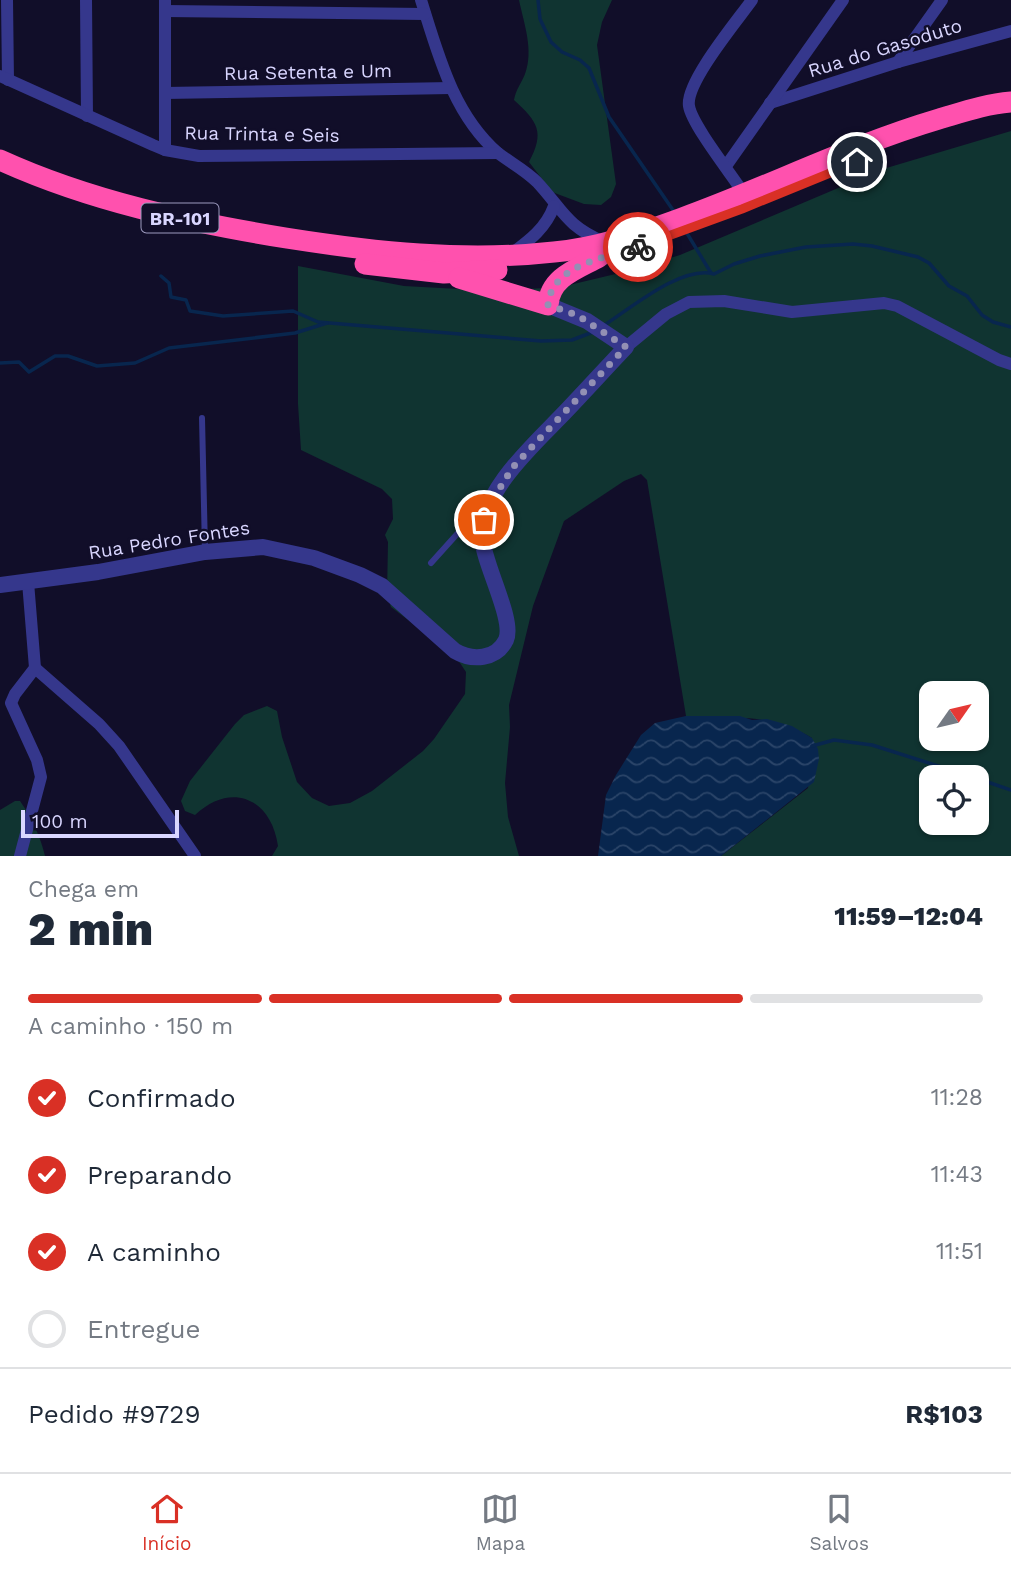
<!DOCTYPE html>
<html lang="pt">
<head>
<meta charset="utf-8">
<style>
  body { margin:0; font-family:"Work Sans",sans-serif; background:#f2f2f3; color:#1f2937; height:100vh; display:flex; flex-direction:column; font-size:26px; white-space:nowrap }
  * { box-sizing:border-box; margin:0 }
  p { font-size:23px; color:#747a83 }
  .icon { flex:none; width:38px; height:38px; fill:none; stroke:currentColor; stroke-width:2; stroke-linecap:round; stroke-linejoin:round }
  .map { position:relative; height:856px; overflow:hidden }
  .drawer { display:flex; flex-direction:column; background:#fff; flex:1 }
  .drawer>* { flex:none }
  .needle { width:46px; rotate:56deg }
  .buttons { position:absolute; left:919px; top:681px; display:grid; gap:14px }
  .buttons a { display:grid; place-items:center; width:70px; height:70px; border-radius:14px; background:#fff; box-shadow:0 2px 5px #0004; font-size:35px }
  .scale { position:absolute; left:21px; bottom:18px; width:158px; box-sizing:border-box; padding-left:7px; border:4px solid #d9d6ff; border-top:0; font-size:19px; line-height:24px; white-space:nowrap; color:#d9d6ff; -webkit-text-stroke:5px #110e29; paint-order:stroke }
  .pin { position:absolute; display:grid; place-items:center; width:60px; height:60px; color:#fff; margin:-30px; border:4px solid #fff; border-radius:50%; box-shadow:0 2px 7px #0007 }
  .courier { position:absolute; display:grid; place-items:center; width:70px; height:70px; margin:-35px; border:5px solid #d93025; border-radius:50%; background:#fff; color:#222; box-shadow:0 2px 9px #0007 }
  .overview em { font-style:normal; font-weight:800 }
  .overview div { display:flex; flex-direction:column-reverse }
  .overview { display:flex; align-items:center; justify-content:space-between; height:119px; padding:0 28px }
  h1 { font-size:46px; font-weight:800; line-height:52px }
  .bar { display:grid; grid-template-columns:repeat(4,1fr); gap:10px 7px; align-content:center; height:84px; padding:0 28px }
  .bar i { height:9px; border-radius:5px; background:#e0e1e3 }
  .bar .current { background:#d93025 }
  .bar p { grid-column:span 4 }
  .line { display:flex; align-items:center; gap:18px; padding:0 28px; border-top:2px solid #e0e1e3 }
  .line div { flex:1 }
  ol { padding:0 28px; list-style:none }
  li { display:flex; align-items:center; gap:21px; height:77px }
  li p { margin-inline-start:auto }
  li .icon { padding:7px; border-radius:50%; background:#d93025; color:#fff; stroke-width:4 }
  li:last-child { color:#747a83 }
  li i { width:38px; height:38px; border:4px solid #e0e1e3; border-radius:50% }
  .tab-bar { display:flex; justify-content:space-around; align-items:center; height:98px; border-top:2px solid #e0e1e3; background:#fff; font-size:19px; color:#747a83 }
  .tab-bar a { display:grid; justify-items:center; gap:4px }
  .tab-bar .current { color:#d93025 }
  .map>svg:first-child { display:block }
</style>
</head>
<body>
<div class="map">
<svg width="1011" height="856" viewBox="0 0 1011 856">
  <defs>
    <pattern id="water-waves" width="16" height="10" patternUnits="userSpaceOnUse" patternTransform="scale(1.75)"><rect width="16" height="10" fill="#08264e"/><path d="M0 5q4-4 8 0t8 0" fill="none" stroke="#2b4569"/></pattern>
  </defs>
  <rect width="100%" height="100%" fill="#110e29"/>
  <!-- green -->
  <g fill="#103431" fill-rule="evenodd">
    <path d="M519 0H612L602 22 597 45 616 184 611 197 601 205 584 204 552 192 529 162C545 132 538 122 514 100 516 89 521 84 525 74 534 50 524 24 519 0Z"/>
    <path d="M1011 131V856H721L808 788 812 738C783 721 758 717 724 718 711 718 699 716 686 716L647 480 641 474 624 481 564 521 533 606 509 705 510 727 505 783 508 817 519 856H272L278 846C271 798 231 781 195 815L185 811 181 801 190 781 235 724 244 715 267 706 277 711 282 737 297 782 312 798 329 806 350 803 372 791 423 751 434 739 465 694 466 672 460 663 432 638 391 607 387 594 388 542 385 535 393 519 392 499 382 489 301 450 298 404V266L404 286 495 291 561 287 628 271 680 255 883 169ZM931 693H976V738H931ZM931 777H976V822H931Z"/>
    <path d="M15 801H20C32 818 40 836 45 856H0V810Z"/>
  </g>
  <!-- water -->
  <path fill="url(#water-waves)" d="M686 716H740L752 720 767 719 792 726 812 738 818 749 819 759 814 782 721 856H598L606 795 616 775 641 735 655 723Z"/>
  <g fill="none" stroke-linecap="round" stroke-linejoin="round">
    <!-- stream -->
    <g stroke="#08264e" stroke-width="3.5">
      <path d="M538 0 540 19 551 42 562 52 580 60 589 68 609 117 675 213"/>
      <path d="M682 225 711 273"/>
      <path d="M161 276 169 283 171 297 186 300 190 311 223 316 293 311 318 322 541 341 572 340 593 332"/>
      <path d="M603 326C630 309 681 265 714 274L734 264 760 256 806 247 853 244 872 246 918 257 929 263 949 286 967 296 982 315 993 322 1011 327"/>
      <path d="M0 363 19 362 29 372 55 356H68L97 366 135 363 169 348 295 333 327 323"/>
      <path d="M812 746 834 740 872 745 973 777"/>
      <path d="M976 778 1011 790"/>
    </g>
    <!-- service -->
    <g stroke="#35378c" stroke-width="6">
      <path d="M202 418 205 550"/>
      <path d="M431 563 476 513 483 510"/>
    </g>
    <!-- minor -->
    <g stroke="#35378c" stroke-width="12">
      <path d="M7 0 8 80"/>
      <path d="M86 0 87 116"/>
      <path d="M421 0C438 54 453 114 498 153 511 163 525 170 537 182 563 210 566 226 604 242"/>
      <path d="M165 11 425 14"/>
      <path d="M898 62 942 0"/>
      <path d="M0 76 153 145 165 150 199 156 498 153"/>
      <path d="M165 93 451 88"/>
      <path d="M770 103 898 62 1011 31"/>
      <path d="M165 150V0"/>
      <path d="M726 166 843 0"/>
      <path d="M744 194C732 175 692 125 689 106 685 83 737 21 752 0"/>
      <path d="M511 254C530 240 546 228 554 206"/>
      <path d="M626 347 666 314 689 302 724 301 792 312 884 303 897 306 999 360 1011 364"/>
      <path d="M35 668 99 724 119 746 195 856"/>
      <path d="M20 856 41 777 37 760 11 703 15 694 35 668 28 582"/>
    </g>
    <!-- tertiary -->
    <path stroke="#35378c" stroke-width="16" d="M0 585 98 572 205 552 263 547 314 558 360 575 382 586 455 651C472 661 496 660 506 640 515 620 483 563 482 537 480 490 538 441 567 410 587 389 606 368 626 347L587 321 548 305"/>
    <!-- motorway -->
    <g stroke="#ff51ae" stroke-width="21">
      <path d="M0 160C90 201 188 222 286 238 375 252 464 262 554 252 598 248 641 233 682 218 768 187 851 145 939 119 963 112 986 104 1011 102"/>
      <path d="M365 264 444 273 497 270"/>
      <path d="M459 278 548 305C550 277 577 269 599 257"/>
    </g>
  </g>
  <g fill="none" stroke-linecap="round" stroke-linejoin="round">
    <!-- done -->
    <path stroke="#9390b4" stroke-width="7" stroke-dasharray="0 12.6" d="M484 520 488 507 513 467 626 347 577 315 548 305C551 265 607 257 638 247"/>
    <!-- route -->
    <path stroke="#d93025" stroke-width="9" d="M638 247 742 209 857 162"/>
  </g>
  <g text-anchor="middle" dominant-baseline="central" stroke-width="5" stroke-linejoin="round" paint-order="stroke">
    <!-- shield labels -->
    <rect fill="#110e29" stroke="#9d9abf" stroke-width="2" x="141.5" y="203.5" width="77" height="29" rx="5"/>
    <g font-size="18" font-weight="bold" fill="#d9d6ff">
      <text x="180" y="218">BR-101</text>
    </g>
    <!-- street labels -->
    <g font-size="19" fill="#d9d6ff" stroke="#110e29">
      <text transform="translate(885 48) rotate(-17)">Rua do Gasoduto</text>
      <text transform="translate(308 72) rotate(-1)">Rua Setenta e Um</text>
      <text transform="translate(262 134) rotate(1)">Rua Trinta e Seis</text>
      <text transform="translate(169 540) rotate(-9)">Rua Pedro Fontes</text>
    </g>
  </g>
</svg>
<div class="buttons">
<a><svg class="needle" viewBox="-14 -14 28 28"><path d="M0-13l5 13h-10z" fill="#e53935"/><path d="M0 13l5-13h-10z" fill="#747a83"/></svg></a>
<a><svg class="icon" aria-label="locate" viewBox="0 0 24 24"><circle cx="12" cy="12" r="6"/><path d="M12 2v4M12 18v4M2 12h4M18 12h4"/></svg></a>
</div>
<div class="scale">100 m</div>
<div class="pin" style="left:484px;top:520px;background:#ea580c"><svg class="icon" aria-label="bag" viewBox="0 0 24 24"><path d="M5 8h14l-1 12H6zM9 8a3 3 0 0 1 6 0"/></svg></div>
<div class="pin" style="left:857px;top:162px;background:#1f2937"><svg class="icon" aria-label="home" viewBox="0 0 24 24"><path d="M3 11l9-7 9 7M6 9v11h12V9"/></svg></div>
<div class="courier" style="left:638px;top:247px"><svg class="icon" aria-label="bike" viewBox="0 0 24 24"><circle cx="6" cy="16" r="4"/><circle cx="18" cy="16" r="4"/><path d="M6 16l4-8h5l3 8M10 8l3 8H6M13 5h3"/></svg></div>
</div>
<section class="drawer">
<div class="overview"><div><h1>2 min</h1><p>Chega em</p></div><em>11:59–12:04</em></div>
<div class="bar"><i class="current"></i><i class="current"></i><i class="current"></i><i></i><p>A caminho · 150 m</p></div>
<ol>
<li><svg class="icon" aria-label="check" viewBox="0 0 24 24"><path d="M5 12l5 5 9-10"/></svg>Confirmado<p>11:28</p></li>
<li><svg class="icon" aria-label="check" viewBox="0 0 24 24"><path d="M5 12l5 5 9-10"/></svg>Preparando<p>11:43</p></li>
<li><svg class="icon" aria-label="check" viewBox="0 0 24 24"><path d="M5 12l5 5 9-10"/></svg>A caminho<p>11:51</p></li>
<li><i></i>Entregue</li>
</ol>
<div class="line" style="height:91px"><div>Pedido #9729</div><b>R$103</b></div>
</section>
<nav class="tab-bar">
<a class="current"><svg class="icon" aria-label="home" viewBox="0 0 24 24"><path d="M3 11l9-7 9 7M6 9v11h12V9"/></svg>Início</a>
<a><svg class="icon" aria-label="map" viewBox="0 0 24 24"><path d="M3 6l6-2 6 2 6-2v14l-6 2-6-2-6 2zM9 4v14M15 6v14"/></svg>Mapa</a>
<a><svg class="icon" aria-label="saved" viewBox="0 0 24 24"><path d="M7 4h10v16l-5-4-5 4z"/></svg>Salvos</a>
</nav>
</body>
</html>
